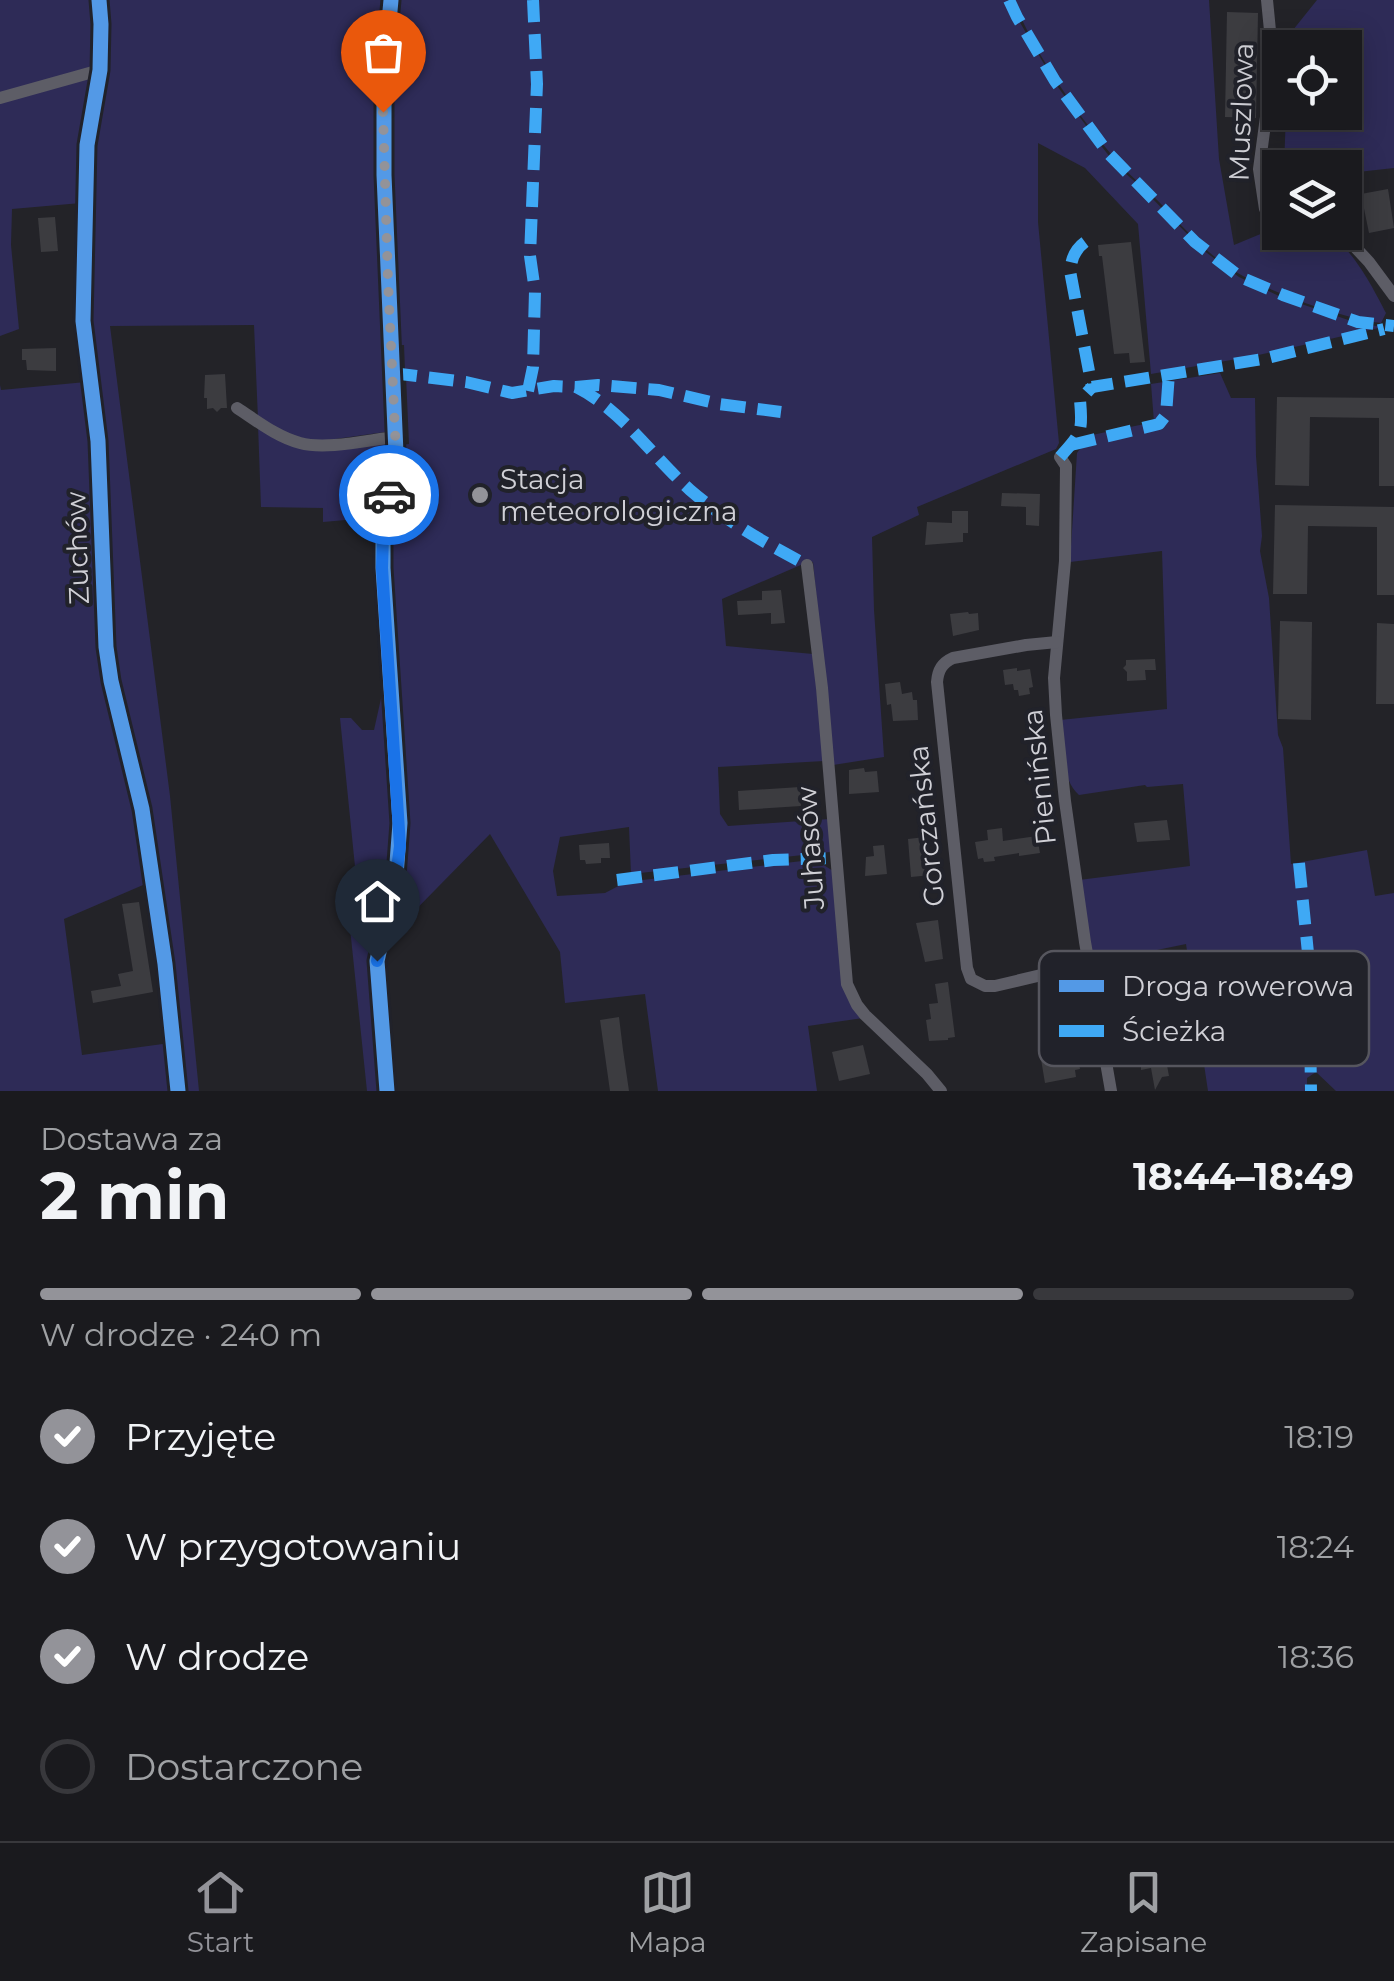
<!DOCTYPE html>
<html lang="pl">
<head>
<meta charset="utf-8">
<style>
  body { margin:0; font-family:Montserrat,sans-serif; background:#27272b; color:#f1f3f6; height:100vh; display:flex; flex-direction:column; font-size:38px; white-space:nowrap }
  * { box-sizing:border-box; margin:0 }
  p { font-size:32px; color:#9fa1a4 }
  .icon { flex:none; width:55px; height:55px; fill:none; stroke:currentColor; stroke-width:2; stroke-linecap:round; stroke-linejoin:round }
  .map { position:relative; height:1091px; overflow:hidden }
  .sheet { display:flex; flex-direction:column; background:#1a1a1e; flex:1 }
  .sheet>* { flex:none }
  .buttons { position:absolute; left:1262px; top:30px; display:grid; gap:20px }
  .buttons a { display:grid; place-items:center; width:100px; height:100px; border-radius:0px; background:#1a1a1e; box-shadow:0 5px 25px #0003,0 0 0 2px #38383c; font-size:50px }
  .pin { position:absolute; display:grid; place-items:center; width:85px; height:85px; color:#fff; margin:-102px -42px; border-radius:50% 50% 50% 0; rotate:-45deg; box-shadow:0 0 10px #0007 }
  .pin .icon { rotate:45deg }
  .courier { position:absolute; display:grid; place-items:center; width:100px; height:100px; margin:-50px; border:8px solid #1a73e8; border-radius:50%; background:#fff; color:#222; box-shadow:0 2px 12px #0007 }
  .head em { font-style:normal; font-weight:700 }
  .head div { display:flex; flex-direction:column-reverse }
  .head { display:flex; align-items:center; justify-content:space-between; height:170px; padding:0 40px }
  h1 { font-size:65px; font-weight:700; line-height:75px }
  .bar { display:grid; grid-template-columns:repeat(4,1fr); gap:15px 10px; align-content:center; height:120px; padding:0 40px }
  .bar i { height:12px; border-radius:8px; background:#38383c }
  .bar .selected { background:#939399 }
  .bar p { grid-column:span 4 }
  ol { padding:0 40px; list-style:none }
  li { display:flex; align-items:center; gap:30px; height:110px }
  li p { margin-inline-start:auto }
  li .icon { padding:10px; border-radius:50%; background:#939399; color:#fff; stroke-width:4 }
  li:last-child { color:#9fa1a4 }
  li i { width:55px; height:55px; border:5px solid #38383c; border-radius:50% }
  .tabs { display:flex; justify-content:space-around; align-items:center; height:140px; border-top:2px solid #38383c; background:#1a1a1e; font-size:28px; color:#9fa1a4 }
  .tabs a { display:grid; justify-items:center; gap:5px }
  .tabs .selected { color:#939399 }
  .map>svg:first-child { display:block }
</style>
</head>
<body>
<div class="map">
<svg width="1394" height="1091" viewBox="0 0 1394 1091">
  <rect width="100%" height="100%" fill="#232328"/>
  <!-- green -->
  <g fill="#2e2b57">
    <path d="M0 0H96L98 24 81 203 12 209 11 245 19 329 0 336Z"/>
    <path d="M102 0H388L389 427 385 432 314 442 298 439 258 419 254 325 110 326 170 796 199 1091H181L169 965 115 681 88 346 91 145Z"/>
    <path d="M394 0H1007L1055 83 1095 138 1117 166 1141 187 1203 250 1239 277 1281 297 1357 323 1383 327 1254 356 1151 374 1138 224 1085 168 1038 143V222L1059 443 1056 449 917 507 919 515 872 537 874 610 884 757 833 765 813 562 804 561 803 564 722 599 726 646 813 654 824 761 718 767 720 814 728 826 830 819 831 849 830 852 631 874 629 827 560 837 553 871 557 896 605 893 626 882 802 861 819 862 833 871 841 972 863 1018 808 1026 817 1091H658L645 994 565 1003 560 952 490 834 384 942 401 879 406 823 395 685 399 680 391 614 388 536 399 465 405 463V478H420V456L406 457 401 453 402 445 409 444 406 376H417L416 372 405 371 404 345H395L387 117Z"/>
    <path d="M1014 0H1209L1219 159 1234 245 1280 226V232C1293 232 1309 230 1321 232 1348 238 1374 290 1386 313L1381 323C1342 318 1278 295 1243 276 1211 259 1186 230 1162 205 1148 190 1131 177 1118 162 1082 121 1032 51 1014 0Z"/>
    <path d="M1317 0H1394V168L1358 172 1345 191V168L1284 167 1286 113 1345 112V48H1280V64L1277 50Z"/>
    <path d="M1220 373 1231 398H1255L1256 456 1262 536 1260 551 1269 598 1278 735 1283 748 1291 864 1367 850 1375 896 1394 893V1091H1336L1316 1072 1307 1078V1091H1208L1186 944 1094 963 1079 880 1190 866 1183 784 1147 787 1145 785 1079 795C1060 778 1063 744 1060 720L1167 709 1162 551 1070 562 1077 453 1082 446 1093 443 1092 435 1154 422 1151 384Z"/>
    <path d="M86 382 94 441 102 648 131 774 150 882 64 919 82 1055 170 1043 175 1091H0V385L1 390Z"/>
    <path d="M258 425 297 445 381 443 387 446 390 454 381 517 323 522V508L261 507Z"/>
    <path d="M387 693 396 822 391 876 377 938 383 1091H367L350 928 361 926 340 718H351L362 730H374L382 694Z"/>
  </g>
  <!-- building -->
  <g fill="#3c3c40">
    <path d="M1227 12 1258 13 1256 118 1225 117Z"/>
    <path d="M1388 189 1394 228 1369 233 1361 194Z"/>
    <path d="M55 217 58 251 41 252 38 218Z"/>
    <path d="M1131 242 1145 362 1130 363 1129 353 1114 354 1102 256H1099L1098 245Z"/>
    <path d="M56 348V371L27 370 26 360H22V349Z"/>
    <path d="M225 374 227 408H221L217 412 213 408 207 409V398H204L205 375Z"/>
    <path d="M1277 397 1394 398V486H1379V418L1310 417 1309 486 1275 485Z"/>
    <path d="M1002 493 1040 494 1039 526 1026 525V507L1001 506Z"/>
    <path d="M1275 505 1394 507V595H1377V527L1308 526 1307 594H1273Z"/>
    <path d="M952 511H968V533H963V542L925 545 927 522 952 523Z"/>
    <path d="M781 590 785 623 771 624V613L738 615 737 601 762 600V591Z"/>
    <path d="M968 612 969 614 978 613 979 630 953 636 950 614Z"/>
    <path d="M1280 621 1312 622 1311 720 1278 719Z"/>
    <path d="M1377 623 1394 624V704H1376Z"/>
    <path d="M1155 659 1156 670H1145L1146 680 1127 681V672L1123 668 1126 665V660Z"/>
    <path d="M1017 668V671L1030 669 1033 687 1029 688 1030 694 1019 696 1018 690H1014L1013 684 1005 685 1003 670Z"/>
    <path d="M900 682 902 694 912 692 913 700H917L918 720 893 721 891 704 887 705 885 684Z"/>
    <path d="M864 768 865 772 877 771 879 792 849 794V770Z"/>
    <path d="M800 787 801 806 739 810 738 791Z"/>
    <path d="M1167 820 1170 840 1137 842 1134 823Z"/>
    <path d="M1002 828 1003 841 1037 836 1040 853 1019 856V853L994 857 995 861 984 862 983 858 978 859 975 842 988 840 987 830Z"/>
    <path d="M925 837 931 875 911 877 908 839Z"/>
    <path d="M609 843 610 858H601V863L586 864 585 860H580L579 845Z"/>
    <path d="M884 845 887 874 865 876 866 857 874 856 873 846Z"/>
    <path d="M139 902 153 992 93 1003 91 991 121 986 118 974 133 971 122 904Z"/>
    <path d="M938 920 943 959 925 962 916 923Z"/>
    <path d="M948 982 955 1037 948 1038V1040L929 1041 926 1020 931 1019 929 1004 938 1003 935 984Z"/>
    <path d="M619 1017 623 1050 629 1091H610L600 1020Z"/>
    <path d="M1180 1044 1182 1057 1166 1060 1169 1076 1162 1077 1155 1090 1151 1068 1141 1070V1051Z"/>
    <path d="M863 1045 870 1074 839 1081 832 1052Z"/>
    <path d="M1077 1053 1080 1069 1075 1070 1076 1077 1045 1083 1041 1059Z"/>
  </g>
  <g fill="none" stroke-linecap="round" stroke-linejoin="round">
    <!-- minor -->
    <g stroke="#5d5d66" stroke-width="12">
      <path d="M99 0 101 24 100 70 87 145 83 321 98 441 106 647 111 681 142 809 165 964 178 1091"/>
      <path d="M1267 0 1272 51 1270 87 1259 169 1265 209 1280 215"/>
      <path d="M0 98 100 70"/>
      <path d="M1341 232 1369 262 1394 296"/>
      <path d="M237 408C257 421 277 437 300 443 326 450 368 440 395 437"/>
      <path d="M1060 457 1066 466 1065 561 1054 678 1056 715 1065 801 1085 942 1111 1091"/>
      <path d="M807 565 822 688 847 984 857 1005 865 1015 927 1074 941 1091"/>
      <path d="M1057 642 1026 645 953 658C942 663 938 670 937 682L967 968 971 979 985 986H995L1088 964"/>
      <path d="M387 1091 377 961 396 876 400 823 383 568V536L396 453 384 175V76L391 0"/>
    </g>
    <!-- quiet -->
    <g stroke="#3fa9f5" stroke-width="12" stroke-dasharray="25 12" stroke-linecap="butt">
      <path d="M1009 0 1017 17 1055 81 1108 153 1195 242 1240 277 1283 295 1358 322 1394 326"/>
      <path d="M1085 242C1074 250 1072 258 1070 271L1092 387 1263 359 1384 329"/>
      <path d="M392 373 466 382 512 393 554 386 576 387 598 385 659 390 719 404 781 412"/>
      <path d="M576 387C622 410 652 456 690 490 726 521 765 543 807 565"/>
      <path d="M528 391 533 367 535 291 530 256 537 84 533 0"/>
      <path d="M1071 445 1159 424 1166 415 1169 373"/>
      <path d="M1060 457C1081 433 1083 433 1080 400L1092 387"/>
      <path d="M1299 863 1309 963 1311 1091"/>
      <path d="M617 880 773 860 836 858"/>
    </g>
    <defs>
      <g id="cycleway">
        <path d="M99 0 101 24 100 70 87 145 83 321 98 441 106 647 111 681 142 809 165 964 178 1091"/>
        <path d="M387 1091 377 961 396 876 400 823 383 568V536L396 453 384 175V76L391 0"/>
      </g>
    </defs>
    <!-- cycleway casing -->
    <use href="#cycleway" stroke="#21222a" stroke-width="21"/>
    <!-- cycleway -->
    <use href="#cycleway" stroke="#5399e6" stroke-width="15"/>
  </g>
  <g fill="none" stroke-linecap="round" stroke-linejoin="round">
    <!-- done -->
    <path stroke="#939399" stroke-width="10" stroke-dasharray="0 18" d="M383 112 388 281 396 452 389 495"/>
    <!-- route -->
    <path stroke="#1a73e8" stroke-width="12" d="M377 961 396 876 400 846 382 568 383 536 389 495"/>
  </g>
  <!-- markers -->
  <circle fill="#939399" stroke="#21222a" stroke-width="4" cx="480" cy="495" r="10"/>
  <g text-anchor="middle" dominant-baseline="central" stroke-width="8" stroke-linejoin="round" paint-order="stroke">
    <!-- street labels -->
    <g font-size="28" fill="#d0d0d6" stroke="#21222a">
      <text transform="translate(1241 112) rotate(-88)">Muszlowa</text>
      <text transform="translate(77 548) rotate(-92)">Zuchów</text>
      <text transform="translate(1039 777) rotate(-96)">Pienińska</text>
      <text transform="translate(926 826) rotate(-96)">Gorczańska</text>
      <text transform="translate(810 848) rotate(-94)">Juhasów</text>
    </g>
    <!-- poi labels -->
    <g font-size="28" fill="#d0d0d6" stroke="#21222a" text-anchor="start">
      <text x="500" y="479">Stacja<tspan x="500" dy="32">meteorologiczna</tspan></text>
    </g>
  </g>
  <!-- legend -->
  <rect x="1039" y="951" width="330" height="115" rx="15" fill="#21222a" stroke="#56565e" stroke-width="2.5"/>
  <rect x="1059" y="980" width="45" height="12" fill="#5399e6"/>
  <rect x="1059" y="1025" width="45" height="12" fill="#3fa9f5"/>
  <g font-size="28" fill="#d0d0d6">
    <text x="1122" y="996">Droga rowerowa</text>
    <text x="1122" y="1041">Ścieżka</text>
  </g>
</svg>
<div class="buttons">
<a><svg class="icon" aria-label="locate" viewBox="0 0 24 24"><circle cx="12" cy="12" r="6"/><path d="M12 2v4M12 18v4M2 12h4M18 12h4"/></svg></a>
<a><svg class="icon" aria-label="layers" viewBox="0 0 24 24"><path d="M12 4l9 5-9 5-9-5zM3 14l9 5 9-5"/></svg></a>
</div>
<div class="pin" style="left:383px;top:112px;background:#ea580c"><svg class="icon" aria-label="bag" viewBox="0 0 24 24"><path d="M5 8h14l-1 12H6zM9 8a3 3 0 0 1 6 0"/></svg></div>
<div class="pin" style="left:377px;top:961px;background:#1f2937"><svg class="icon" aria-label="home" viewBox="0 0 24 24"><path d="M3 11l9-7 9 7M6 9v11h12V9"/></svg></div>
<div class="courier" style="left:389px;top:495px"><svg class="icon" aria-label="car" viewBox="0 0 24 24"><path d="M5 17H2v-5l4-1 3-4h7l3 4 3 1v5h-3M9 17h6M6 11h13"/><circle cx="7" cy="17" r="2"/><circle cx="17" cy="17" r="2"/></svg></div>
</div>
<section class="sheet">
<div class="head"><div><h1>2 min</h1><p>Dostawa za</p></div><em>18:44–18:49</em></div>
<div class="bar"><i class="selected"></i><i class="selected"></i><i class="selected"></i><i></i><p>W drodze · 240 m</p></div>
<ol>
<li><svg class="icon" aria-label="check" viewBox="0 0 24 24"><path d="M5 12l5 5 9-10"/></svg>Przyjęte<p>18:19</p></li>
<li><svg class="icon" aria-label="check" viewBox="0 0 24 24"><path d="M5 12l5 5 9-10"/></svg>W przygotowaniu<p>18:24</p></li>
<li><svg class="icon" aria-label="check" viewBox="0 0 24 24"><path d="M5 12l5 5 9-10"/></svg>W drodze<p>18:36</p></li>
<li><i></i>Dostarczone</li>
</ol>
</section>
<nav class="tabs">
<a class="selected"><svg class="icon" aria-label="home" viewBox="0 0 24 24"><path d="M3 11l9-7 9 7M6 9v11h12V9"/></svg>Start</a>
<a><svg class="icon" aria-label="map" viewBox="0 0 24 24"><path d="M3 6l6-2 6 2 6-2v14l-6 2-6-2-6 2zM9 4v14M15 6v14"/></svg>Mapa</a>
<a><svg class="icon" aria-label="saved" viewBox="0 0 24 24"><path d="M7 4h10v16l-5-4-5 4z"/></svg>Zapisane</a>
</nav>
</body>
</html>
